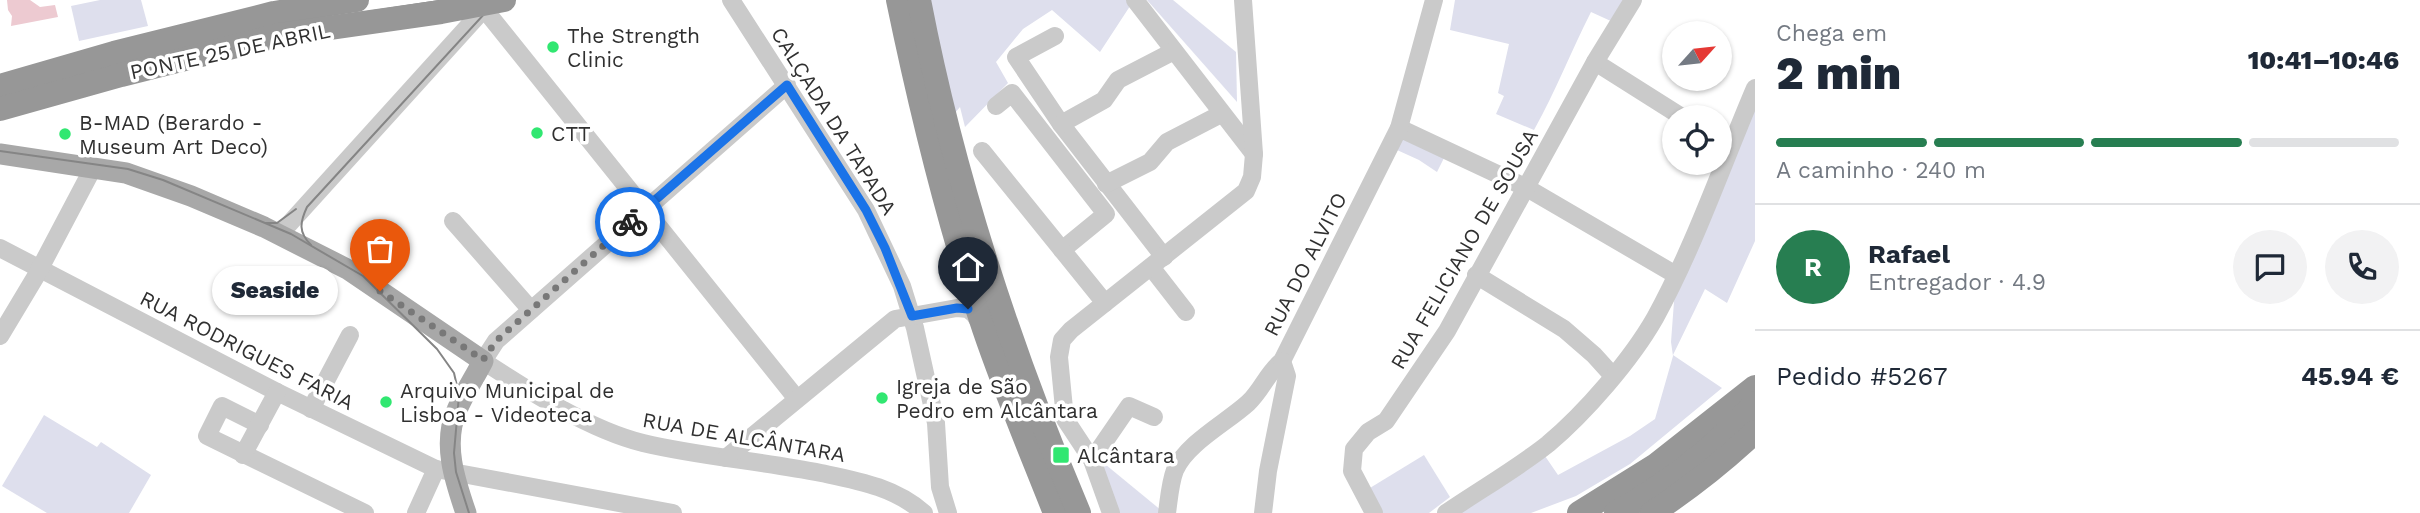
<!DOCTYPE html>
<html lang="pt">
<head>
<meta charset="utf-8">
<style>
  body { margin:0; font-family:"Work Sans",sans-serif; background:#f2f2f3; color:#1f2937; height:100vh; display:flex; flex-direction:column; font-size:26px; white-space:nowrap }
  * { box-sizing:border-box; margin:0 }
  p { font-size:23px; color:#747a83 }
  .icon { flex:none; width:38px; height:38px; fill:none; stroke:currentColor; stroke-width:2; stroke-linecap:round; stroke-linejoin:round }
  .map { position:relative; flex:1; overflow:hidden }
  .panel { display:flex; flex-direction:column; background:#fff; width:665px }
  .panel>* { flex:none }
  .needle { width:46px; rotate:63deg }
  .buttons { position:absolute; left:1662px; top:21px; display:grid; gap:14px }
  .buttons a { display:grid; place-items:center; width:70px; height:70px; border-radius:50%; background:#fff; box-shadow:0 2px 5px #0004; font-size:35px }
  .pin { position:absolute; display:grid; place-items:center; width:60px; height:60px; color:#fff; margin:-72px -30px; border-radius:50% 50% 50% 0; rotate:-45deg; box-shadow:0 0 7px #0007 }
  .pin .icon { rotate:45deg }
  .courier { position:absolute; display:grid; place-items:center; width:70px; height:70px; margin:-35px; border:5px solid #1a73e8; border-radius:50%; background:#fff; color:#222; box-shadow:0 2px 9px #0007 }
  .bubble { position:absolute; height:49px; border-radius:24px; background:#fff; box-shadow:0 2px 5px #0004; font-size:23px; font-weight:800; line-height:49px; text-align:center }
  .overview em { font-style:normal; font-weight:800 }
  .overview div { display:flex; flex-direction:column-reverse }
  .overview { display:flex; align-items:center; justify-content:space-between; height:119px; padding:0 21px }
  h1 { font-size:46px; font-weight:800; line-height:52px }
  .bar { display:grid; grid-template-columns:repeat(4,1fr); gap:10px 7px; align-content:center; height:84px; padding:0 21px }
  .bar i { height:9px; border-radius:5px; background:#e0e1e3 }
  .bar .current { background:#277e51 }
  .bar p { grid-column:span 4 }
  .line { display:flex; align-items:center; gap:18px; padding:0 21px; border-top:2px solid #e0e1e3 }
  .line div { flex:1 }
  .round { display:grid; place-items:center; flex:none; width:74px; height:74px; border-radius:37px; background:#f2f2f3 }
  main { display:flex; flex:1; min-height:0 }
  .map>svg:first-child { display:block }
</style>
</head>
<body>
<main>
<div class="map">
<svg width="1755" height="513" viewBox="0 0 1755 513">
  <rect width="100%" height="100%" fill="#fff"/>
  <!-- green -->
  <g fill="#dedfed">
    <path d="M100 0H141L148 26 79 41 71 6Z"/>
    <path d="M909 0H1134L1100 52 1052 10 1023 29 996 62 1008 83 965 127 960 107 938 133Z"/>
    <path d="M1147 0H1173L1236 52 1237 102Z"/>
    <path d="M1455 0H1626L1613 22 1591 12C1571 51 1556 91 1534 130L1496 114 1504 96 1498 93 1509 44 1450 30Z"/>
    <path d="M1755 97V241L1727 303 1705 289 1673 355 1722 388 1630 464 1576 496 1531 513H1459L1545 456 1558 475 1630 436 1655 419 1673 356 1671 342 1676 275Z"/>
    <path d="M1402 138 1445 156 1437 172 1419 160 1397 150Z"/>
    <path d="M44 415 97 447 101 442 151 475 129 513H47L2 486Z"/>
    <path d="M1424 455 1450 497 1429 513H1380L1365 491Z"/>
    <path d="M1100 460 1162 511V513H1119Z"/>
  </g>
  <!-- water -->
  <path fill="#edcad1" d="M7 0H30L40 7 55 5 58 17 11 26 12 16 8 10Z"/>
  <g fill="none" stroke-linecap="round" stroke-linejoin="round">
    <!-- minor -->
    <g stroke="#cacaca" stroke-width="18">
      <path d="M477 0 797 399"/>
      <path d="M731 0 866 210 902 286 915 328 936 423 940 487 948 513"/>
      <path d="M1135 0 1254 154"/>
      <path d="M1055 36 1016 57 1061 124 1164 257"/>
      <path d="M1595 62 1682 117"/>
      <path d="M787 85 496 341 483 361C529 391 590 430 643 443 702 457 762 461 821 473 859 481 894 487 924 513"/>
      <path d="M996 106 1012 93 1106 214 1062 250"/>
      <path d="M1061 124 1104 100 1118 80 1174 51"/>
      <path d="M1399 128 1527 188 1676 275"/>
      <path d="M982 151 1105 303"/>
      <path d="M1106 184 1150 162 1167 142 1221 114"/>
      <path d="M453 221 531 310"/>
      <path d="M280 234 492 0"/>
      <path d="M0 248 277 392 436 469 673 513"/>
      <path d="M1151 267 1186 312"/>
      <path d="M1476 275 1564 329 1594 355 1613 376"/>
      <path d="M0 336 36 276 93 168"/>
      <path d="M311 409 350 335"/>
      <path d="M260 425 222 406 207 436 365 513"/>
      <path d="M243 455 277 392"/>
      <path d="M726 458 895 319 957 308 968 309 974 314 980 323"/>
      <path d="M1092 460 1129 406 1154 417"/>
      <path d="M416 513 436 469"/>
      <path d="M1111 513 1092 460 1065 419 1059 357 1062 340 1071 330 1246 191 1252 177 1254 154 1243 0"/>
      <path d="M1167 513C1169 499 1170 483 1175 470 1187 443 1226 423 1248 403 1262 390 1267 373 1282 361L1399 128 1434 0"/>
      <path d="M1263 513 1268 471 1287 376 1282 361"/>
      <path d="M1374 513 1352 471 1354 449 1368 432 1386 421 1447 331 1595 62 1633 0"/>
      <path d="M1446 513C1478 491 1518 468 1548 444 1585 413 1631 360 1655 318 1695 245 1722 165 1755 88"/>
    </g>
    <!-- major -->
    <path stroke="#a8a8a8" stroke-width="21" d="M0 154 126 173 191 196 264 227 349 270 483 361C475 377 464 393 457 410 442 443 455 481 466 513"/>
    <!-- highway -->
    <g stroke="#979797" stroke-width="24">
      <path d="M898 0C921 111 948 222 984 329 1005 391 1031 452 1055 513"/>
      <path d="M919 0C953 177 1009 347 1079 513"/>
      <path d="M0 86 114 53 274 13 357 0"/>
      <path d="M1579 513 1656 465 1755 387"/>
      <path d="M1616 513C1667 484 1716 447 1755 403"/>
      <path d="M1652 513C1689 489 1723 462 1755 432"/>
    </g>
    <!-- tram -->
    <g stroke="#858585" stroke-width="2">
      <path d="M0 151 128 169 163 180 291 234 363 276 437 349 454 373 459 395 454 453 456 472 469 513"/>
      <path d="M266 223H277L296 209"/>
      <path d="M311 245C298 232 300 222 307 207L497 0"/>
    </g>
    <defs>
      <path id="rail" d="M0 101 119 68 278 28 462 0"/>
    </defs>
    <!-- rail casing -->
    <use href="#rail" stroke="#858585" stroke-width="7"/>
    <!-- rail -->
    <use href="#rail" stroke="#fff" stroke-width="4.5" stroke-dasharray="13" stroke-linecap="butt"/>
    <!-- highway-bridge -->
    <path stroke="#979797" stroke-width="24" d="M0 109 121 75 280 35 441 12 504 0"/>
  </g>
  <g fill="none" stroke-linecap="round" stroke-linejoin="round">
    <!-- done -->
    <path stroke="#787878" stroke-width="7" stroke-dasharray="0 12.6" d="M380 291 483 360 496 341 630 222"/>
    <!-- route -->
    <path stroke="#1a73e8" stroke-width="9" d="M630 222 787 85 866 210 885 248 912 316 957 308 968 309"/>
  </g>
  <!-- markers -->
  <g fill="#31e771" stroke="#fff" stroke-width="2.5">
    <circle cx="553" cy="47" r="7"/>
    <circle cx="537" cy="133" r="7"/>
    <circle cx="65" cy="134" r="7"/>
    <circle cx="882" cy="398" r="7"/>
    <circle cx="386" cy="402" r="7"/>
    <rect x="1052" y="446" width="18" height="18" rx="3.5"/>
  </g>
  <g text-anchor="middle" dominant-baseline="central" stroke-width="7" stroke-linejoin="round" paint-order="stroke">
    <!-- poi labels -->
    <g font-size="21" fill="#303030" stroke="#fff" text-anchor="start">
      <text x="567" y="35">The Strength<tspan x="567" dy="24">Clinic</tspan></text>
      <text x="79" y="122">B-MAD (Berardo -<tspan x="79" dy="24">Museum Art Deco)</tspan></text>
      <text x="551" y="133">CTT</text>
      <text x="896" y="386">Igreja de São<tspan x="896" dy="24">Pedro em Alcântara</tspan></text>
      <text x="400" y="390">Arquivo Municipal de<tspan x="400" dy="24">Lisboa - Videoteca</tspan></text>
      <text x="1077" y="455">Alcântara</text>
    </g>
    <!-- street labels -->
    <g font-size="21" fill="#303030" stroke="#fff">
      <text transform="translate(230 51) rotate(-12)">PONTE 25 DE ABRIL</text>
      <text transform="translate(834 121) rotate(58)">CALÇADA DA TAPADA</text>
      <text transform="translate(1464 249) rotate(-60)">RUA FELICIANO DE SOUSA</text>
      <text transform="translate(1305 264) rotate(-63)">RUA DO ALVITO</text>
      <text transform="translate(247 350) rotate(27)">RUA RODRIGUES FARIA</text>
      <text transform="translate(744 437) rotate(10)">RUA DE ALCÂNTARA</text>
    </g>
  </g>
</svg>
<div class="buttons">
<a><svg class="needle" viewBox="-14 -14 28 28"><path d="M0-13l5 13h-10z" fill="#e53935"/><path d="M0 13l5-13h-10z" fill="#747a83"/></svg></a>
<a><svg class="icon" aria-label="locate" viewBox="0 0 24 24"><circle cx="12" cy="12" r="6"/><path d="M12 2v4M12 18v4M2 12h4M18 12h4"/></svg></a>
</div>
<div class="pin" style="left:380px;top:291px;background:#ea580c"><svg class="icon" aria-label="bag" viewBox="0 0 24 24"><path d="M5 8h14l-1 12H6zM9 8a3 3 0 0 1 6 0"/></svg></div>
<div class="pin" style="left:968px;top:309px;background:#1f2937"><svg class="icon" aria-label="home" viewBox="0 0 24 24"><path d="M3 11l9-7 9 7M6 9v11h12V9"/></svg></div>
<div class="courier" style="left:630px;top:222px"><svg class="icon" aria-label="bike" viewBox="0 0 24 24"><circle cx="6" cy="16" r="4"/><circle cx="18" cy="16" r="4"/><path d="M6 16l4-8h5l3 8M10 8l3 8H6M13 5h3"/></svg></div>
<div class="bubble" style="left:212px;top:266px;width:126px">Seaside</div>
</div>
<section class="panel">
<div class="overview"><div><h1>2 min</h1><p>Chega em</p></div><em>10:41–10:46</em></div>
<div class="bar"><i class="current"></i><i class="current"></i><i class="current"></i><i></i><p>A caminho · 240 m</p></div>
<div class="line" style="height:126px"><b class="round" style="background:#277e51;color:#fff">R</b><div><b>Rafael</b><p>Entregador · 4.9</p></div><a class="round"><svg class="icon" aria-label="chat" viewBox="0 0 24 24"><path d="M4 5h16v11H9l-5 4z"/></svg></a><a class="round"><svg class="icon" aria-label="phone" viewBox="0 0 24 24"><path d="M5 4h4l2 5-3 2q2 4 5 5l2-3 5 2v4C11 20 4 13 5 4z"/></svg></a></div>
<div class="line" style="height:91px"><div>Pedido #5267</div><b>45.94 €</b></div>
</section>
</main>
</body>
</html>
